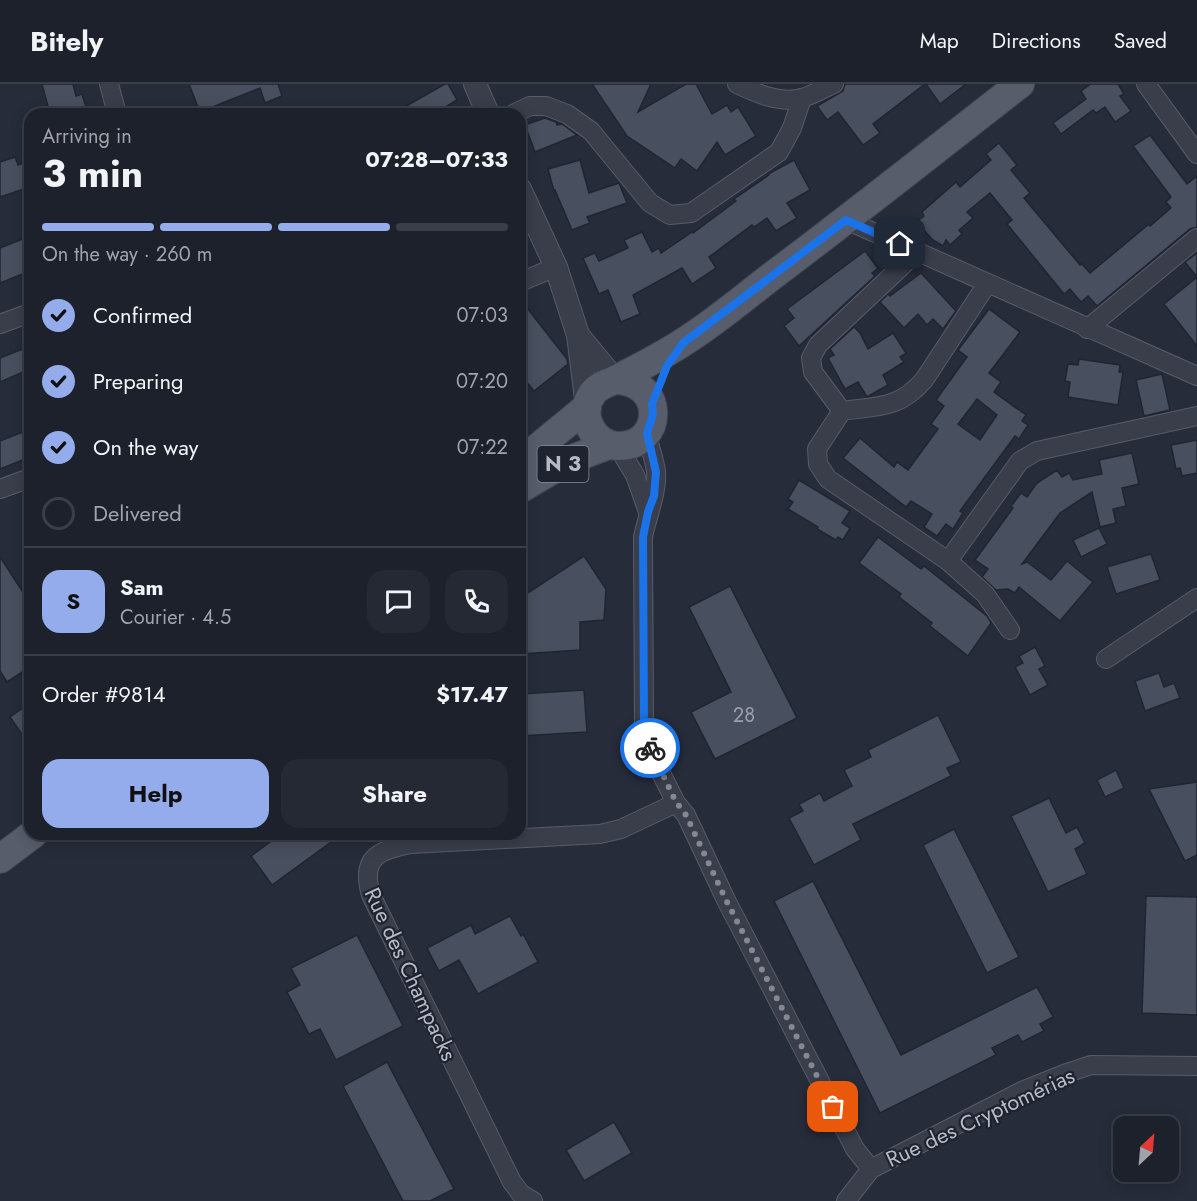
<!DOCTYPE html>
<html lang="en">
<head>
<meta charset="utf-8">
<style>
  body { margin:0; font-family:Jost,sans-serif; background:#252934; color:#f1f3f6; height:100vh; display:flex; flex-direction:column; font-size:22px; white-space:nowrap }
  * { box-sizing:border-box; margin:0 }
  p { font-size:20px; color:#a0a3a9 }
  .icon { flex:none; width:33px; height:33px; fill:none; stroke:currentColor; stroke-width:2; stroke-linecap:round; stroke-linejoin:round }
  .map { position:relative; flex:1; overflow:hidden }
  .details { position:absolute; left:24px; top:24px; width:502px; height:732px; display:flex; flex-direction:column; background:#1c212c; border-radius:18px; box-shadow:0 3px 15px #0003,0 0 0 2px #3a3e48 }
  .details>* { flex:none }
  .needle { width:39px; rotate:26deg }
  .controls { position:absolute; left:1113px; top:1032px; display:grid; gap:12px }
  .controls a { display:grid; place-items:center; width:66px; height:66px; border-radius:12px; background:#1c212c; box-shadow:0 3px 15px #0003,0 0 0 2px #3a3e48; font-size:30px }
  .pin { position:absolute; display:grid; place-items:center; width:51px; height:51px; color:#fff; margin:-26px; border-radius:12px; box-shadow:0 3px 9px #0006 }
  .courier { position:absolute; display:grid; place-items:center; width:60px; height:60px; margin:-30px; border:4px solid #1a73e8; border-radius:50%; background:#fff; color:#222; box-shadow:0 2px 8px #0007 }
  .overview em { font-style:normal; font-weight:700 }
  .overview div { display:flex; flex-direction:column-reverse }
  .overview { display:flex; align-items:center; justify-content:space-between; height:102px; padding:0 18px }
  h1 { font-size:39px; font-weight:700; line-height:45px }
  .bar { display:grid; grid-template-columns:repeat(4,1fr); gap:9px 6px; align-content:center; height:72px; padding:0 18px }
  .bar i { height:8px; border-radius:4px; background:#3a3e48 }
  .bar .selected { background:#94abec }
  .bar p { grid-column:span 4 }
  .line { display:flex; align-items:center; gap:15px; padding:0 18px; border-top:2px solid #3a3e48 }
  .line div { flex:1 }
  .round { display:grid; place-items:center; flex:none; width:63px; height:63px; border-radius:18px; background:#252934 }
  ol { padding:0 18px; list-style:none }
  li { display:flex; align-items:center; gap:18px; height:66px }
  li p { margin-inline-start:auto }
  li .icon { padding:6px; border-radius:50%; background:#94abec; color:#111; stroke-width:4 }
  li:last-child { color:#a0a3a9 }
  li i { width:33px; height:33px; border:3px solid #3a3e48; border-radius:50% }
  .cta { display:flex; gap:12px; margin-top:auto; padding:12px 18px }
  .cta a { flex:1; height:69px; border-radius:18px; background:#94abec; color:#111; font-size:24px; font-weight:700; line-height:69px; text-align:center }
  .cta a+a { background:#252934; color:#f1f3f6 }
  header { display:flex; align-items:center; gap:36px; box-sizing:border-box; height:84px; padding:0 30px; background:#1c212c; border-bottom:2px solid #3a3e48 }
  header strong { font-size:28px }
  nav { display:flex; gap:33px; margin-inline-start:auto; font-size:21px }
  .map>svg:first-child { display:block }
</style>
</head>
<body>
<header>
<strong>Bitely</strong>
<nav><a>Map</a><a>Directions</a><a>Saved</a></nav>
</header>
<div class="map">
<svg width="1197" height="1117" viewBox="0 0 1197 1117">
  <rect width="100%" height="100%" fill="#262c3a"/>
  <!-- building -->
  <g fill="#484f5e" stroke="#212532" stroke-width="1.5" fill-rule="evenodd">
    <path d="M42 0H73L76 12 82 10 86 23 80 24 81 30H50Z"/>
    <path d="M189 0H278L282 12 265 19 260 4 200 28Z"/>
    <path d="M445 0H448L457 16 434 30H392Z"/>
    <path d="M592 0H651L638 28 686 0H696L712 30 727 21 731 28 738 23 756 52 725 71 717 58 697 87 681 75 675 84 627 52Z"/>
    <path d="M845 0H925L873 40 880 49 863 61 838 28 827 36 817 22 843 7Z"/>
    <path d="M926 0H966L940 20Z"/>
    <path d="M1091 0H1118L1124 10 1120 12 1131 27 1115 38 1105 23 1096 29 1093 26 1061 50 1053 39 1086 15 1081 7Z"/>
    <path d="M545 34 556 38 557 41 562 40 577 51 535 68 525 41Z"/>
    <path d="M1150 51 1187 100 1197 92V143L1190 145 1097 222 1088 212 1081 218 1070 205 1064 210 1007 140 1012 136 990 109 967 128 973 134 959 146 962 150 950 161 946 156 943 162 933 156 916 138 924 132 922 128 956 98 960 103 991 76 986 70 999 59 1017 81 1011 86 1030 109 1024 114 1080 181 1082 180 1090 189 1149 140 1150 142 1171 124 1166 118 1171 113 1133 62Z"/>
    <path d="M15 73 18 81 25 78 30 92V103L0 113V78Z"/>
    <path d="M580 76 589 109 619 99 627 119 587 133 590 139 572 146 555 106 554 107 548 85Z"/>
    <path d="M794 76 810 106 787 119 797 134 776 147 767 134 754 143 752 141 709 173 716 184 692 200 682 184 633 211 640 230 621 238 608 206 599 210 583 174 595 169 599 177 628 164 624 156 642 148 652 168 659 164 661 169 692 148 693 149 736 117 734 115 769 91 768 90Z"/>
    <path d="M30 152V187L0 199V164Z"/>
    <path d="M865 167 878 184 872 189 875 192 799 262 784 242 794 234 787 225Z"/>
    <path d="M1197 169V262L1164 220 1197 193 1185 178Z"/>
    <path d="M921 189 956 227 943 245 933 235 927 241 918 230 904 244 880 218 888 210 890 212Z"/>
    <path d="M520 215 567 275 568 280 534 307 520 290Z"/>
    <path d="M989 225 1020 248 989 289 1001 298 994 308 1026 331 1022 337 1028 341 1019 355 1015 352 960 427 963 429 953 445 946 440 937 452 924 443 932 430 911 417 906 423 843 374 860 354 894 383 897 378 908 386 938 345 931 340 944 322 936 316 967 273 958 266ZM977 315 997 331 980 356 958 340Z"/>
    <path d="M854 243 860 249 868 265 893 249 906 269 900 273 904 278 883 291 888 301 867 313 858 298 845 305 828 274 834 271 830 265Z"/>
    <path d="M30 262V285L0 298V274Z"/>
    <path d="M1079 275 1120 281 1119 288H1123L1118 321 1068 313 1070 298 1065 297 1068 280 1078 281Z"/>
    <path d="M1162 290 1170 326 1144 332 1136 296Z"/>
    <path d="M30 345V373L0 385V357Z"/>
    <path d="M1197 356V389L1182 392 1180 384 1176 385 1171 361Z"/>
    <path d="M1132 369 1139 400 1122 404 1126 422 1113 425 1116 439 1100 443 1092 408 1060 429 1022 480 1027 478 1051 496 1067 477 1093 498 1060 537 1019 503 1015 509 1008 505 996 506 982 493 988 485 975 476 1013 424 1011 422 1021 409 1027 413 1037 399 1057 386 1062 393 1069 389 1073 396 1102 390 1099 376Z"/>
    <path d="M799 396 850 427 842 439 850 444 843 456 838 453 836 456 817 445 818 443 788 425 793 418 788 415Z"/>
    <path d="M1099 444 1107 460 1081 473 1073 456Z"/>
    <path d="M878 453 921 485 924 482 987 532 991 539 968 572 930 542 932 539 899 513 901 510 859 479Z"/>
    <path d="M1151 470 1160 496 1116 510 1107 483Z"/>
    <path d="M584 472 606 505 604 536 580 538V566L520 570V514Z"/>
    <path d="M0 473 30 519V583L7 598 0 587Z"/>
    <path d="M730 502 797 634 715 675 691 628 731 608 689 523Z"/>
    <path d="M1035 563 1045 582 1039 585 1048 601 1030 611 1015 583 1023 579 1019 572Z"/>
    <path d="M1159 589 1164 603 1174 599 1180 614 1145 627 1135 597Z"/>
    <path d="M584 606 587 648 520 652V610Z"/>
    <path d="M30 619V662L10 633Z"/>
    <path d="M938 631 961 678 947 684 951 692 853 740 861 756 814 781 789 734 803 727 799 720 820 709 824 717 852 702 844 686 871 673 868 666Z"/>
    <path d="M1116 686 1124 704 1105 713 1097 696Z"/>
    <path d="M1197 698V771L1185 777 1149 705Z"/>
    <path d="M1049 714 1066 749 1077 743 1085 759 1075 765 1087 790 1048 808 1011 732Z"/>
    <path d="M954 745 1019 873 987 889 923 761Z"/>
    <path d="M281 750H342L272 801 251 772Z"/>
    <path d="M813 797 901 971 1037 903 1053 933 1040 940 1044 947 1022 958 1018 951 992 964 996 971 880 1029 774 817Z"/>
    <path d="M1146 812 1197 813V931L1142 929Z"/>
    <path d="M510 832 521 852 523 850 538 878 478 910 459 876 439 887 427 864 471 841 475 850Z"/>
    <path d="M357 851 403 942 336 976 320 945 309 950 287 908 300 901 291 884Z"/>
    <path d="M387 978 454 1105 430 1117H403L343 1002Z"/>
    <path d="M614 1038 632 1069 584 1097 566 1066Z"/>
  </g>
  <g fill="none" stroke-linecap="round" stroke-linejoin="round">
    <defs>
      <g id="minor">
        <path d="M109 0 117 30"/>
        <path d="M737 0C756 9 780 20 802 14 813 11 824 4 834 0"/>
        <path d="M1146 0 1197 70"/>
        <path d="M513 30 530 22H546L567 30 591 47 650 119 670 131 691 129 779 68 792 44 802 14"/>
        <path d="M846 136 1197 292"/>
        <path d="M520 198 556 183"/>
        <path d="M987 200 924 296C899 325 877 322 842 327L817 365 818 380 828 395 948 477 985 510 1010 546"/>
        <path d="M0 240 30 229"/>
        <path d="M1087 245 1197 154"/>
        <path d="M842 327 813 288 811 274 818 261 918 167"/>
        <path d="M647 349C649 362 654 374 656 387 658 407 647 433 643 453L644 646 656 679 676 719 686 731 726 816 855 1065 871 1085"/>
        <path d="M618 363 635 391 648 428"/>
        <path d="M0 405 30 394"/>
        <path d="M948 477 1020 377 1037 367 1197 332"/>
        <path d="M1106 575 1197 514"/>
        <path d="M533 1117 521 1110 512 1098 371 811C360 773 379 766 411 760L600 750 621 745 676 719"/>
        <path d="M846 1117 871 1085 1024 1006 1064 990 1091 981 1197 982"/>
      </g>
      <g id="tertiary">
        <path d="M475 0 488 30"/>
        <path d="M520 105 556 183 578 251 587 323"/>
        <path d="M578 251 615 296"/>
      </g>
      <g id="primary">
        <path d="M615 296C666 297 664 361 620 362 595 363 577 332 592 310 598 301 609 299 619 294 640 283 662 272 682 259 716 238 748 210 780 186 861 125 940 62 1020 0"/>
        <path d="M520 378 587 323"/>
        <path d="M520 405 569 376 609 361"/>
        <path d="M0 775 33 750"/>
      </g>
    </defs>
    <!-- minor casing -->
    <use href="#minor" stroke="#585c69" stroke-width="20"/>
    <!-- tertiary casing -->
    <use href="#tertiary" stroke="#585c69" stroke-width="24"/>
    <!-- primary casing -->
    <use href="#primary" stroke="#434754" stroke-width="30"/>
    <!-- minor -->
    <use href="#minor" stroke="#3a3e4b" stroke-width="18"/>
    <!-- tertiary -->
    <use href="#tertiary" stroke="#3a3e4b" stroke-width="22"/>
    <!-- primary -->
    <use href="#primary" stroke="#585d6b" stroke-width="28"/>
  </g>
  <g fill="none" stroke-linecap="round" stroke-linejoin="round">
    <!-- done -->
    <path stroke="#838895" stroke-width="6" stroke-dasharray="0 10.8" d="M650 664 676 718 686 731 726 816 833 1023"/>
    <!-- route -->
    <path stroke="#1a73e8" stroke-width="8" d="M650 664 644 646 643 453 648 428 654 412 656 388 647 349 653 330 652 320 667 282 683 259 846 136 900 160"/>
  </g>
  <g text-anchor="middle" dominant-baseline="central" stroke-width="4.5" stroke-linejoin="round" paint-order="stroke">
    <!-- number labels -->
    <g font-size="20" fill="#9a9fac">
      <text x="744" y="631">28</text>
    </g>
    <!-- shield labels -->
    <rect fill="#1f2330" stroke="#888d99" stroke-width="1.5" x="537.5" y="362" width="51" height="36" rx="4.5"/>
    <g font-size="21" font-weight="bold" fill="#b5bac6">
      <text x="563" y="380">N 3</text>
    </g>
    <!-- street labels -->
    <g font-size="22" fill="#b5bac6" stroke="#1f2330">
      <text transform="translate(411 890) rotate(65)">Rue des Champacks</text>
      <text transform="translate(980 1033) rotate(-25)">Rue des Cryptomérias</text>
    </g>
  </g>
</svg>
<div class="controls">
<a><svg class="needle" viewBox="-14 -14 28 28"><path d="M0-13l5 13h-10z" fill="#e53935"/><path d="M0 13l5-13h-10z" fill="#a0a3a9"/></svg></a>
</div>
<div class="pin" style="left:833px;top:1023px;background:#ea580c"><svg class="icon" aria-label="bag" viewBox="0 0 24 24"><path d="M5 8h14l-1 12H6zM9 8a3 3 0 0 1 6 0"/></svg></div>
<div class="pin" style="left:900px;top:160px;background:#1f2937"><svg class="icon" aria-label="home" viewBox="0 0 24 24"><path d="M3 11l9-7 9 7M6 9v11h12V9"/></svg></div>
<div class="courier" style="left:650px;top:664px"><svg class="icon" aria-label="bike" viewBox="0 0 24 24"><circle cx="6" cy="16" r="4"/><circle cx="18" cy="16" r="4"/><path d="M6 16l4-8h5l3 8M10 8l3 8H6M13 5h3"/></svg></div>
<section class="details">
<div class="overview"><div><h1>3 min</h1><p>Arriving in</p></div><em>07:28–07:33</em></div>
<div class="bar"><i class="selected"></i><i class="selected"></i><i class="selected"></i><i></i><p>On the way · 260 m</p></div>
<ol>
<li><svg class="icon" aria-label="check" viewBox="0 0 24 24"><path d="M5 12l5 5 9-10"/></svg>Confirmed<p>07:03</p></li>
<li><svg class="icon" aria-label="check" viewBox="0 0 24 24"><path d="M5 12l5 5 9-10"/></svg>Preparing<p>07:20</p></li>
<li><svg class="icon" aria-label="check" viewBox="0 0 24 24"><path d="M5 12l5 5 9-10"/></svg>On the way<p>07:22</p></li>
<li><i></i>Delivered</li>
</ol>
<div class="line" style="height:108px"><b class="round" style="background:#94abec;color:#111">S</b><div><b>Sam</b><p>Courier · 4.5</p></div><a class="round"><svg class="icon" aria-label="chat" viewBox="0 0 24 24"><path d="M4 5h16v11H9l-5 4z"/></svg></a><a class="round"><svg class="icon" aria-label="phone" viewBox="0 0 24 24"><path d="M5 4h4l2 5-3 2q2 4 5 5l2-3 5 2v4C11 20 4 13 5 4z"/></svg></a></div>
<div class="line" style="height:78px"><div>Order #9814</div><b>$17.47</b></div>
<div class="cta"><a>Help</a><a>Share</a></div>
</section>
</div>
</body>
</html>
